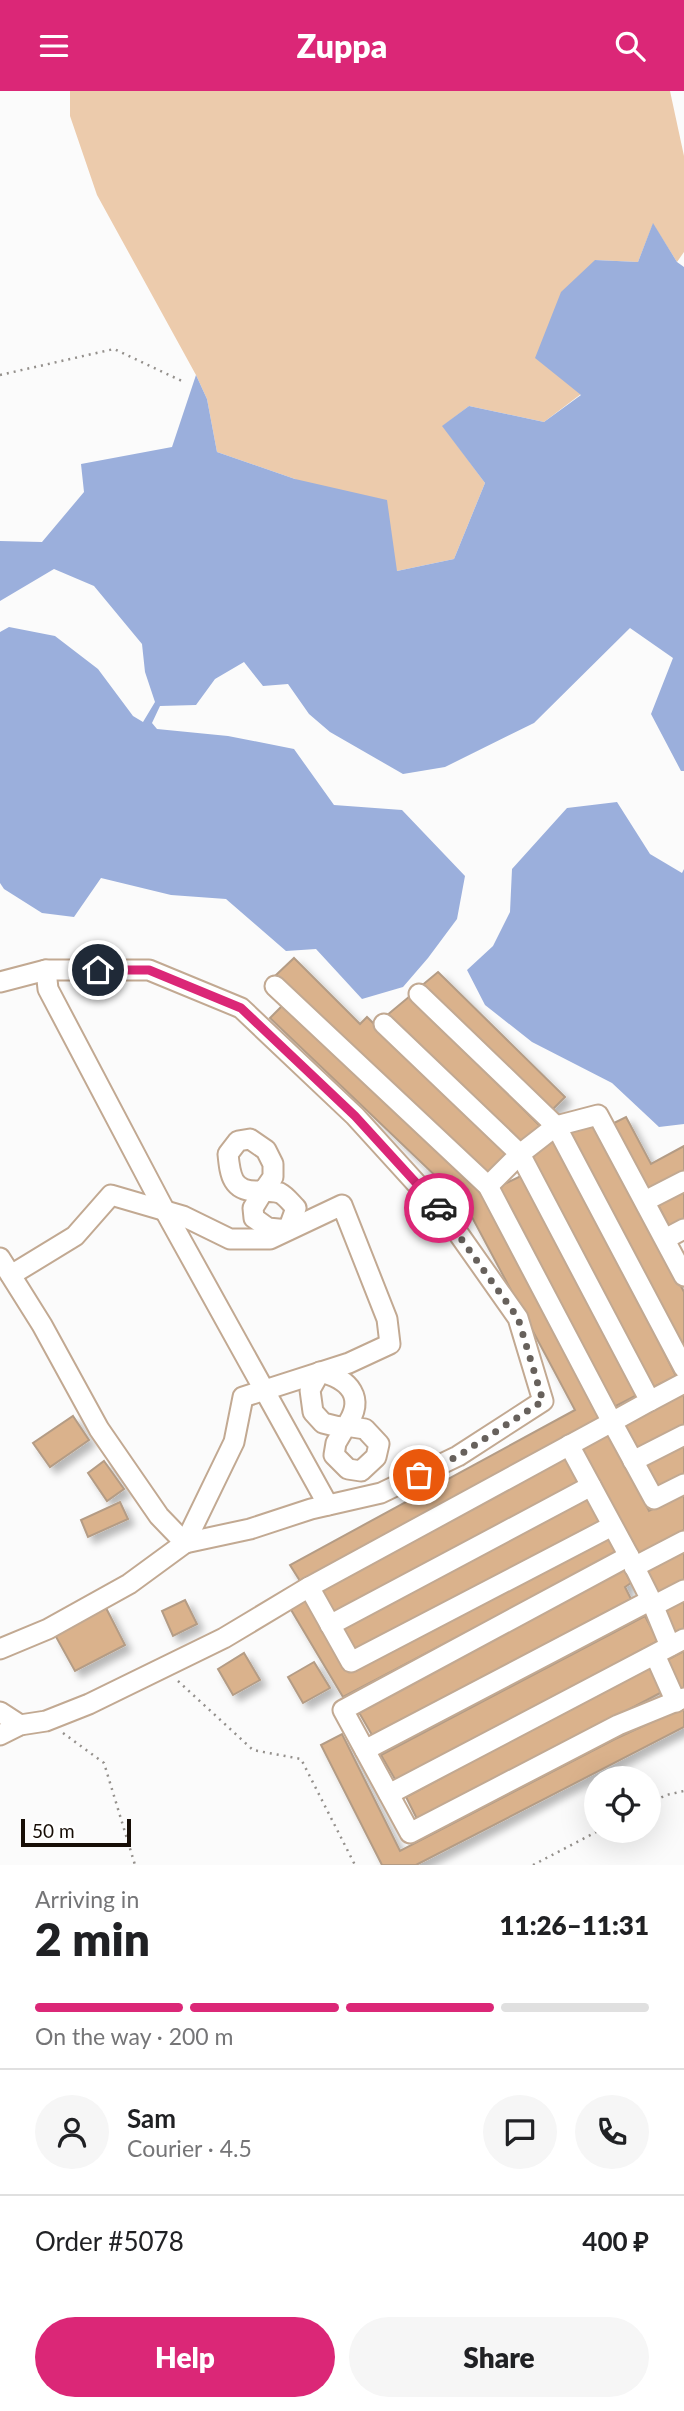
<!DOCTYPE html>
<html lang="en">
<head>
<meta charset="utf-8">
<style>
  body { margin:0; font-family:Lato,sans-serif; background:#f6f6f6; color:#202124; height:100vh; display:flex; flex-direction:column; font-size:26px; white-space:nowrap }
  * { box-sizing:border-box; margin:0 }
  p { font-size:23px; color:#757577 }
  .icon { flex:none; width:38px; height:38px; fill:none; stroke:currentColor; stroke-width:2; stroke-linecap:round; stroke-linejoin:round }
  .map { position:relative; height:1774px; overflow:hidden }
  .panel { display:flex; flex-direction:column; background:#fff; flex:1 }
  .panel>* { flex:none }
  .buttons { position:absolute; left:584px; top:1675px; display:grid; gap:14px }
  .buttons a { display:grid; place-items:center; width:77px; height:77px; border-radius:50%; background:#fff; box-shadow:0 7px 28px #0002; font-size:35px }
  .scale { position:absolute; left:21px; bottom:18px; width:110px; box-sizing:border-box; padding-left:7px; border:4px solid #170e06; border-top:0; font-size:19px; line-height:24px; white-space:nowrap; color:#170e06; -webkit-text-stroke:5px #fff; paint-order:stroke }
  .pin { position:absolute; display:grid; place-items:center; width:60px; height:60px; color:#fff; margin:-30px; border:4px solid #fff; border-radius:50%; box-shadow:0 2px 7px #0007 }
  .courier { position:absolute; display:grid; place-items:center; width:70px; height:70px; margin:-35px; border:5px solid #db2777; border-radius:50%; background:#fff; color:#222; box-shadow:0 2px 9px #0007 }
  .head em { font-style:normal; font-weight:800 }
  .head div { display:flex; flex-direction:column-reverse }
  .head { display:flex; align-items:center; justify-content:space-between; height:119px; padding:0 35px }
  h1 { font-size:46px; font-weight:800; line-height:52px }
  .bar { display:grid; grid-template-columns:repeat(4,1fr); gap:10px 7px; align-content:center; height:84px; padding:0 35px }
  .bar i { height:9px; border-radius:5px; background:#e0e0e0 }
  .bar .current { background:#db2777 }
  .bar p { grid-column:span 4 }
  .line { display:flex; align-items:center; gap:18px; padding:0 35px; border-top:2px solid #e0e0e0 }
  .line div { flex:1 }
  .round { display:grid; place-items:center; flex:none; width:74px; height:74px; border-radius:37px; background:#f6f6f6 }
  .primary-button { display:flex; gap:14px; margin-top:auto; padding:14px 35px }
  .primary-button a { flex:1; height:80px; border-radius:42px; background:#db2777; color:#fff; font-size:28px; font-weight:800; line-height:80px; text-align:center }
  .primary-button a+a { background:#f6f6f6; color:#202124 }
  header { display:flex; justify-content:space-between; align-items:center; height:91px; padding:0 35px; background:#db2777; color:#fff; font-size:32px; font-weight:800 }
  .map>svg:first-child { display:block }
</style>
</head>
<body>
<header><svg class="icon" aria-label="menu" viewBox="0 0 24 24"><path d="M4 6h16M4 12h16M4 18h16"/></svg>Zuppa<svg class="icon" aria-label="search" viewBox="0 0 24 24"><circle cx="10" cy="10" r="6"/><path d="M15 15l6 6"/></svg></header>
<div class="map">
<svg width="684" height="1774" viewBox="0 0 684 1774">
  <defs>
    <filter id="shadow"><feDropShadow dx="6" dy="6" stdDeviation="3.5" flood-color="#0004"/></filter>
  </defs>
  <rect width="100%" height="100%" fill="#fbfbfb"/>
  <!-- green -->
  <path fill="#eccbac" d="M70 0H670L684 65V161L677 171 653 133 638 171 595 169 581 303 544 331 469 315 443 335 485 392 454 468 397 480 295 388 217 361 207 308 196 284 97 104 70 25Z"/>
  <!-- water -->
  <g fill="#9bafdc">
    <path d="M653 132 677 171 684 176V680H681L651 623 673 567 630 537 534 632 445 676 403 683 330 641 309 623 288 593 263 595 244 571 215 588 196 614 160 615 152 632 157 638 228 645 294 658 334 714 402 719 465 785 457 828 428 867 403 896 362 908 316 858 286 860 226 808 171 804 101 787 74 826 42 822 4 798 0 792V541L9 536 55 545 98 578 133 625 143 631 155 611 145 581 142 553 94 495 54 478 0 510V450L42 451 84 401 81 373 172 356 196 284 207 308 217 361 295 388 387 409 397 480 454 468 485 392 442 335 469 315 544 331 581 304 535 267 561 201 595 169 638 171Z"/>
    <path d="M617 711 650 763 682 782 684 778V1033L659 1036 612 992 532 951 485 914 467 879 493 855 510 821 512 778 567 717Z"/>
  </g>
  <!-- building -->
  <g fill="#dab28c" stroke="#b49c85" stroke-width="2" filter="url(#shadow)">
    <path d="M294 867 360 933 367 926 510 1067 489 1087 276 884Z"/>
    <path d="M438 881 565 1006 550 1021 420 896Z"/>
    <path d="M410 905 540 1035 521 1055 386 925Z"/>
    <path d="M284 913 482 1100 601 1326 300 1490 290 1474 575 1319 465 1113 270 927Z"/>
    <path d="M626 1026 651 1073 684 1055V1082L648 1101 612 1033Z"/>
    <path d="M595 1029 684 1201V1264L567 1040Z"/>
    <path d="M557 1048 676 1285 652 1297 529 1062Z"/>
    <path d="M525 1083 639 1303 614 1316 496 1097Z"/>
    <path d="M684 1099V1130L670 1137 657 1112Z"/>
    <path d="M684 1302V1335L636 1361 622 1334Z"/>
    <path d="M73 1325 89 1349 50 1376 33 1352Z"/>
    <path d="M609 1340 649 1420 684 1402V1439L637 1464 579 1356Z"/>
    <path d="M684 1354V1385L657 1399 644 1375Z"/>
    <path d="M569 1365 583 1392 335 1524 320 1499Z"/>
    <path d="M104 1370 124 1398 107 1410 88 1382Z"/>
    <path d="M590 1404 604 1432 356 1563 342 1538Z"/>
    <path d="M120 1411 128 1428 88 1446 81 1429Z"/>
    <path d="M610 1445 619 1461 343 1606 290 1517 307 1507 349 1581Z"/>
    <path d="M684 1459V1490L658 1504 645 1480Z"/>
    <path d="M624 1478 631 1492 625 1496 631 1508 372 1644 357 1618Z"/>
    <path d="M684 1508V1542L677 1545 663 1519Z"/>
    <path d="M185 1509 197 1533 173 1545 162 1520Z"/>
    <path d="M106 1517 125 1554 75 1580 55 1544Z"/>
    <path d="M645 1525 658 1550 396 1690 381 1664Z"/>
    <path d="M684 1560V1600L682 1601 665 1570Z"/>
    <path d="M244 1562 260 1589 233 1604 218 1578Z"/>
    <path d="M314 1571 330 1597 303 1612 288 1586Z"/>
    <path d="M649 1576 662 1601 418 1730 406 1706Z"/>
    <path d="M684 1616V1636L416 1774H382L321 1654 342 1643 400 1760 615 1648Z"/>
  </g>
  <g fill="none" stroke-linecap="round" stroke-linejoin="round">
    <defs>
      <g id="minor">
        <path d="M46 879 48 898 165 1120 328 1414"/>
        <path d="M0 891 46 879H149L241 917 355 1025 446 1125 518 1227 543 1310 458 1365 381 1402 311 1418 250 1438 185 1452"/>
        <path d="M275 895 488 1095 612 1331 309 1496 351 1571 612 1435"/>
        <path d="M419 903 556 1035 520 1063 650 1310 612 1331 654 1408 684 1393"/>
        <path d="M384 933 520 1063 488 1095"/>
        <path d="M264 1099 273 1086V1073L266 1059 250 1048 238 1050 228 1063C230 1084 232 1101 258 1100 265 1100 273 1100 280 1102 286 1105 291 1112 296 1117L288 1139 268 1137 254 1127 253 1117 264 1099"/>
        <path d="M645 1110 684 1090"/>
        <path d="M665 1148 684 1138"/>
        <path d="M0 1167 42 1234 99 1338 159 1425 185 1452 129 1493 48 1538 0 1558"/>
        <path d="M11 1184 75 1145 111 1104 183 1125 230 1148H270L342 1114 387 1228 390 1253 349 1272 243 1306 234 1351 185 1452"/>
        <path d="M684 1185 598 1024 556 1035 684 1277"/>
        <path d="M650 1310 684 1292"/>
        <path d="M346 1335C366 1307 350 1288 320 1281L310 1299 313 1321 323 1332 339 1336 346 1335 365 1338 379 1353 376 1366 361 1380 348 1378 334 1364 336 1352 346 1335"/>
        <path d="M569 1354 629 1465 343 1619 410 1742 618 1634 684 1607"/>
        <path d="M633 1370 684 1344"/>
        <path d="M634 1476 684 1450"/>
        <path d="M651 1509 670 1555"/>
        <path d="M653 1515 684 1499"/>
        <path d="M330 1534 591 1395"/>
        <path d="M655 1564 676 1611"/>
        <path d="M0 1621 20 1634"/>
        <path d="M0 1644 20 1634 46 1630 89 1613 224 1547 309 1496"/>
        <path d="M365 1659 651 1509 629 1465"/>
        <path d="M389 1703 684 1548"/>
      </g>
    </defs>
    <!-- minor casing -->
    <use href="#minor" stroke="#c2a992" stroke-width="23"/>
    <!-- path -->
    <g stroke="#94908c" stroke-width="2.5" stroke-dasharray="2 5" stroke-linecap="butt">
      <path d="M0 284 114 258 184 291"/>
      <path d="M178 1590 253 1659 301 1668 355 1774"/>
      <path d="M63 1642 104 1672 135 1774"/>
      <path d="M649 1713 666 1704 684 1700"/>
      <path d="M533 1774 598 1740"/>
    </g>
    <!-- minor -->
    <use href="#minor" stroke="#fff" stroke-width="19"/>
  </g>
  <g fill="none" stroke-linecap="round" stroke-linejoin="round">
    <!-- done -->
    <path stroke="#67615c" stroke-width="7" stroke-dasharray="0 12.6" d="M419 1384 458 1365 543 1310 518 1227 439 1117"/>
    <!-- route -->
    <path stroke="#db2777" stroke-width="9" d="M98 879H149L241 917 355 1025 439 1117"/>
  </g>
</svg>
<div class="buttons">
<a><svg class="icon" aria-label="locate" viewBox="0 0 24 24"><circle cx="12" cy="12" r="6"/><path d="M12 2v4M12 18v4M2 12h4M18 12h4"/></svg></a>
</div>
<div class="scale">50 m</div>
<div class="pin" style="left:419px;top:1384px;background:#ea580c"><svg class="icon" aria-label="bag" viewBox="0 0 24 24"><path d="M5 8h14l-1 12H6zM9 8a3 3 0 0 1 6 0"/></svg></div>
<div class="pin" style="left:98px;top:879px;background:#1f2937"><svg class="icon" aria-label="home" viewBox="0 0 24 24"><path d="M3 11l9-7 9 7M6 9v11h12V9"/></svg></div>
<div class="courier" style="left:439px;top:1117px"><svg class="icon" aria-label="car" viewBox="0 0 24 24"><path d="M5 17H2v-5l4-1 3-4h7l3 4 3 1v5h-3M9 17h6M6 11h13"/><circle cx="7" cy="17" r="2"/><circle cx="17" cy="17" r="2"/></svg></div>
</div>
<section class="panel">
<div class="head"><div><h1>2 min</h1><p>Arriving in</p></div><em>11:26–11:31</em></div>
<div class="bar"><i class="current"></i><i class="current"></i><i class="current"></i><i></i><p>On the way · 200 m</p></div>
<div class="line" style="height:126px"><a class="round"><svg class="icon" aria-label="person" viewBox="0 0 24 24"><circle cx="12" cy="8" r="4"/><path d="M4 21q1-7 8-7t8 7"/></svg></a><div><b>Sam</b><p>Courier · 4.5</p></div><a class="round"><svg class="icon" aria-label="chat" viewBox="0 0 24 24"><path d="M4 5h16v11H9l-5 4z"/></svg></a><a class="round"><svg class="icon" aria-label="phone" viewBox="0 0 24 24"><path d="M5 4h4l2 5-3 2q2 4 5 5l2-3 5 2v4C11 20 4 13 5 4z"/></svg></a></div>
<div class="line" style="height:91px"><div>Order #5078</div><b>400 ₽</b></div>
<div class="primary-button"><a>Help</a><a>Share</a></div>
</section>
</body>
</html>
